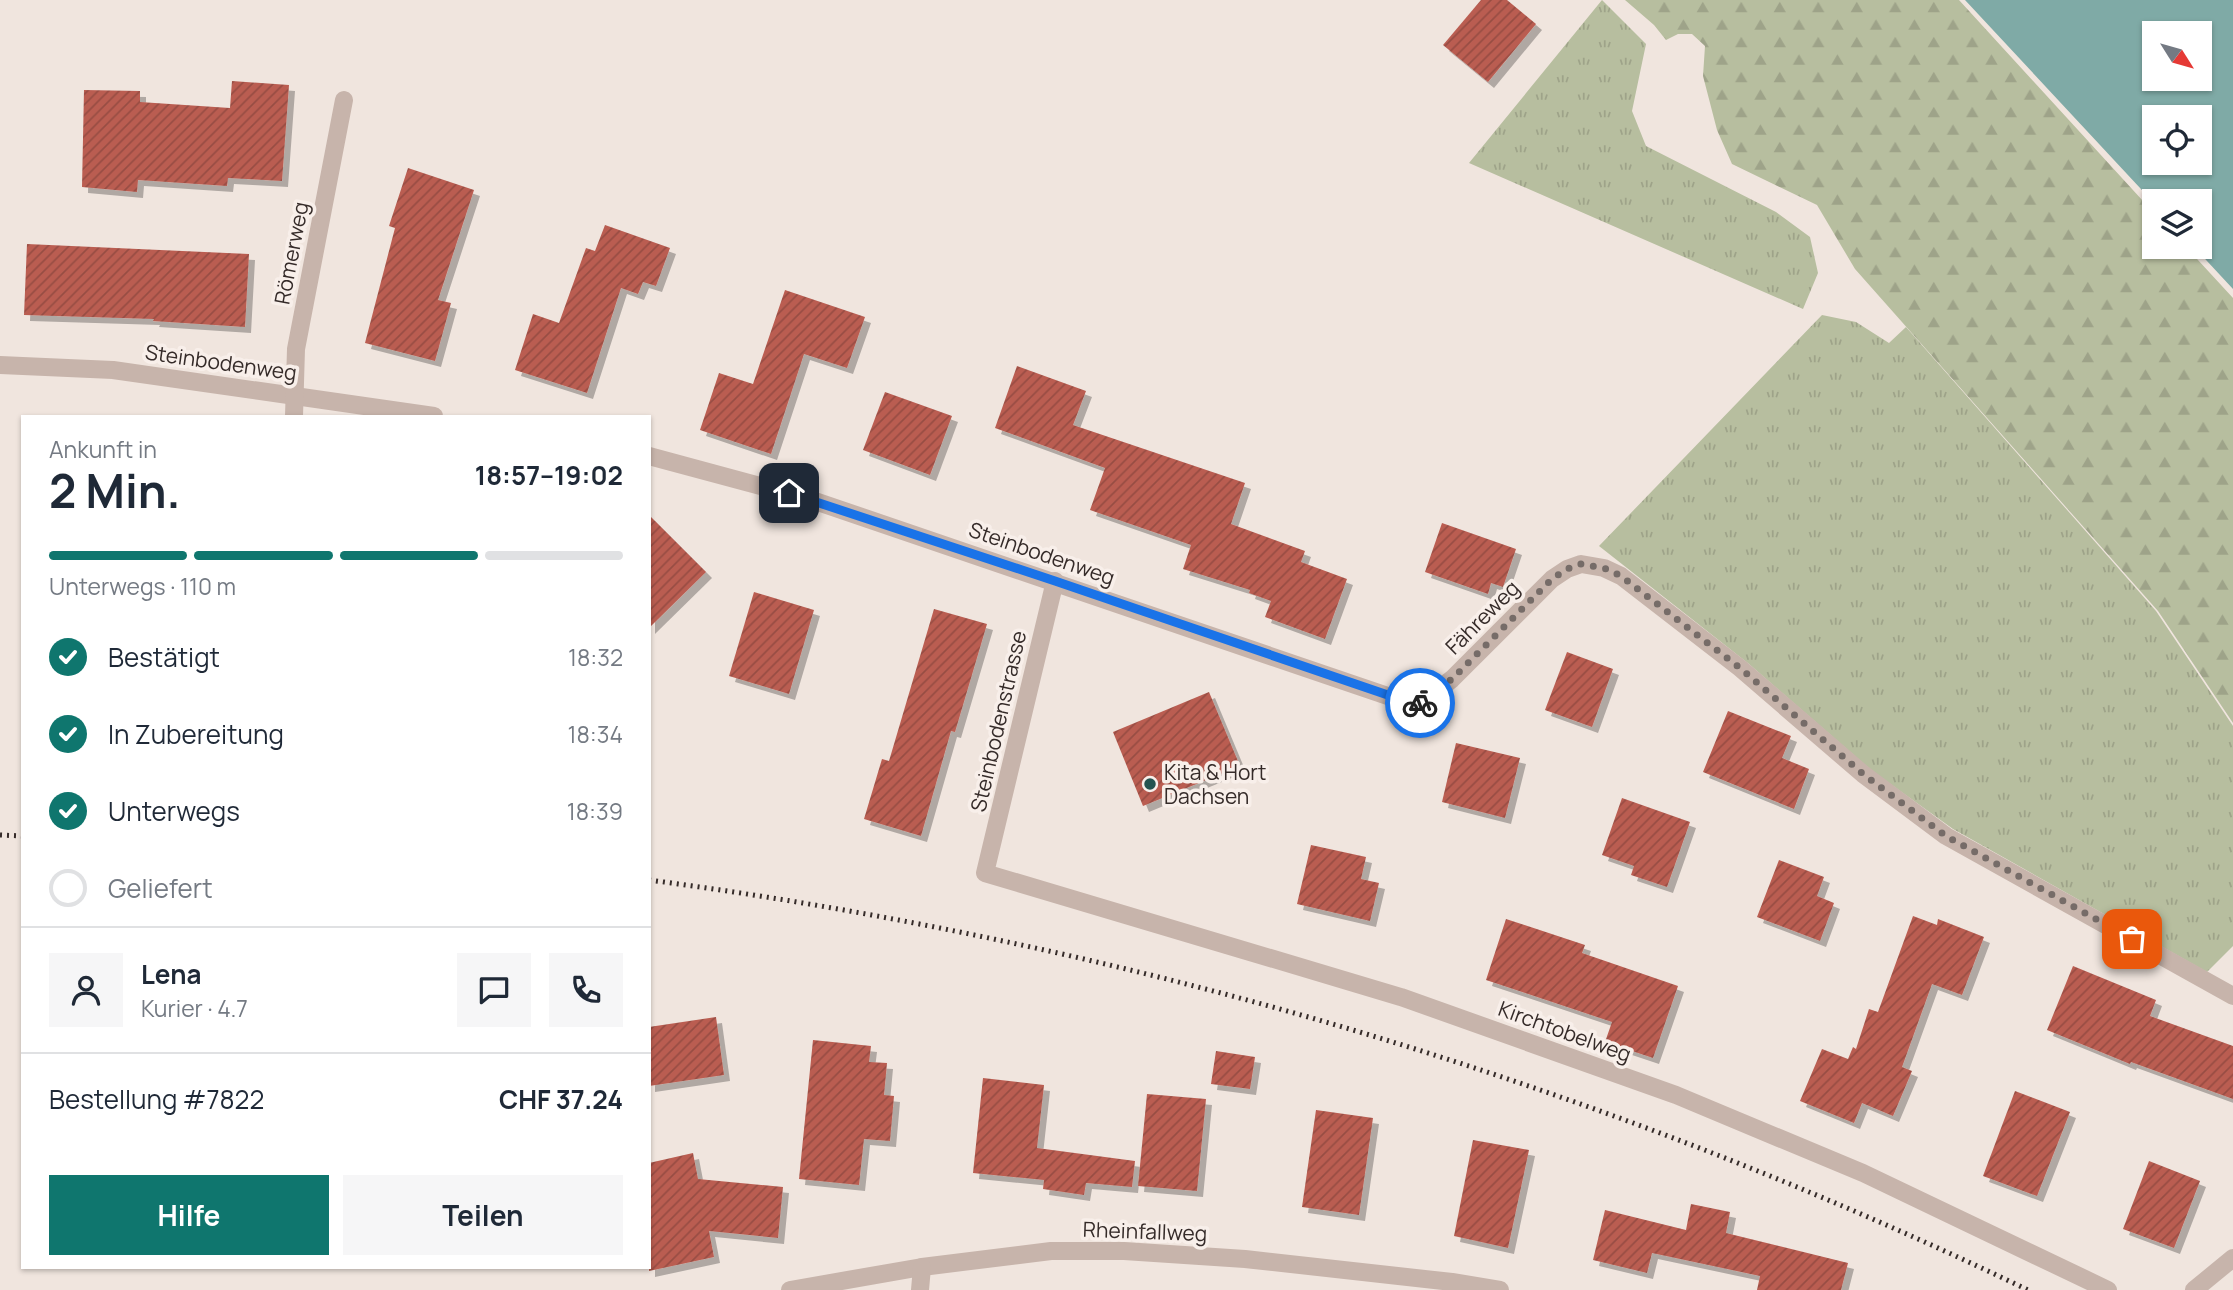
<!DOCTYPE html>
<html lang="de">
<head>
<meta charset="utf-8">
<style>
  body { margin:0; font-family:Manrope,sans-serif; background:#f6f6f7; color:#1f2937; height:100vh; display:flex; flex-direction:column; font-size:26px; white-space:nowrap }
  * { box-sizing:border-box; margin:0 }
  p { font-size:23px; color:#747a83 }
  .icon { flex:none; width:38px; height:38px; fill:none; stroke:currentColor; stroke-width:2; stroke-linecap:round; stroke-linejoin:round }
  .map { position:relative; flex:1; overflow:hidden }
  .details { position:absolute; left:21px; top:415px; width:630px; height:854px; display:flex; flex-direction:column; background:#fff; border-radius:0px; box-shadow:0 2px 5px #0004 }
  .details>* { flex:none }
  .needle { width:46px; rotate:127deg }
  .tools { position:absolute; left:2142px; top:21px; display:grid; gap:14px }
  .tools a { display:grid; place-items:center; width:70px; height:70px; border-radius:0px; background:#fff; box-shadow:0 2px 5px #0004; font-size:35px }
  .pin { position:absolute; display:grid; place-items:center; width:60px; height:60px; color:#fff; margin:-30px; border-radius:14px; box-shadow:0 4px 10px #0006 }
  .courier { position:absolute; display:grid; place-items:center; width:70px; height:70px; margin:-35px; border:5px solid #1a73e8; border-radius:50%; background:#fff; color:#222; box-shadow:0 2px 9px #0007 }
  .overview em { font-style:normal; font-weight:700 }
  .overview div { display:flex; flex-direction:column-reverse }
  .overview { display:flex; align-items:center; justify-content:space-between; height:119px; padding:0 28px }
  h1 { font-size:46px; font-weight:700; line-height:52px }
  .bar { display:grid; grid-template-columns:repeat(4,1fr); gap:10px 7px; align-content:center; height:84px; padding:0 28px }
  .bar i { height:9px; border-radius:5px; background:#e0e1e3 }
  .bar .active { background:#0f766e }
  .bar p { grid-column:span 4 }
  .line { display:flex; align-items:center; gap:18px; padding:0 28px; border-top:2px solid #e0e1e3 }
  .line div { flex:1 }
  .round { display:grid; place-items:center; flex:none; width:74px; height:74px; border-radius:0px; background:#f6f6f7 }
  ol { padding:0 28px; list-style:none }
  li { display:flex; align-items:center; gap:21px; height:77px }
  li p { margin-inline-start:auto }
  li .icon { padding:7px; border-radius:50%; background:#0f766e; color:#fff; stroke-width:4 }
  li:last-child { color:#747a83 }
  li i { width:38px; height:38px; border:4px solid #e0e1e3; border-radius:50% }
  .action { display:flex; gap:14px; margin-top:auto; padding:14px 28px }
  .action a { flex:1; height:80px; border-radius:0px; background:#0f766e; color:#fff; font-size:28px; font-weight:700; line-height:80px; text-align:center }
  .action a+a { background:#f6f6f7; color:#1f2937 }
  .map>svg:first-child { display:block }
</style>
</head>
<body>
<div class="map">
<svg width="2233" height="1290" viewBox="0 0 2233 1290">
  <defs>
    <pattern id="grass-tufts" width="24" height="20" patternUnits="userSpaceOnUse" patternTransform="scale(1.75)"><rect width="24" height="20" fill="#b7be9f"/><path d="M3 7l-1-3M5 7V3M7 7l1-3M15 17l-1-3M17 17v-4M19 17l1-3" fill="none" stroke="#9ea389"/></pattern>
    <pattern id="forest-firs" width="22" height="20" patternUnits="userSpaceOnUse" patternTransform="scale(1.75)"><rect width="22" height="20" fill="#b7be9f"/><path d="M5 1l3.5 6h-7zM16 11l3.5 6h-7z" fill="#9ea389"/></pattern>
    <pattern id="building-hatch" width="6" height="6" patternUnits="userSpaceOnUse" patternTransform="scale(1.75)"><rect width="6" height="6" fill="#ba5d51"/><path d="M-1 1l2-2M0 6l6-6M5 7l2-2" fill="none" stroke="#984d43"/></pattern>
    <filter id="shadow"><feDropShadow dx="6" dy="6" stdDeviation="0" flood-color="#0004"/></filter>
  </defs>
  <rect width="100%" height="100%" fill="#f0e5de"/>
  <!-- grass -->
  <g fill="url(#grass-tufts)">
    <path d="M1602 0 1646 44 1632 111 1646 146 1776 212 1810 237 1818 273 1803 309 1469 163Z"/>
    <path d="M1822 315 1856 322 1889 343 1906 327 2156 611 2233 726V946L2207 972 1953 829 1871 770 1749 664 1599 546Z"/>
  </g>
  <!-- forest -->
  <path fill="url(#forest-firs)" d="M1625 0H1959L2154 213V247H2186L2233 298V723L2158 611 1855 269 1817 205 1732 164 1717 130 1703 76 1705 46 1692 34H1678L1666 40 1654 25Z"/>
  <!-- water -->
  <path fill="#7faaa6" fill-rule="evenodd" d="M1965 0H2233V289L2194 247H2200V201H2154V203ZM2154 33H2200V79H2154ZM2154 117H2200V163H2154Z"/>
  <!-- building -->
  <g fill="url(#building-hatch)" filter="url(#shadow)">
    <path d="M1481 0H1507L1536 24 1488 82 1443 45Z"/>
    <path d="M232 81 289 85 282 181 228 178 227 186 138 180 137 192 82 187 84 90 140 91V102L230 108Z"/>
    <path d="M408 168 474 190 438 300 451 303 435 361 365 343 395 228 389 226Z"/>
    <path d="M605 225 670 248 656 286 643 282 638 294 621 288 587 393 515 370 533 314 559 323 586 248 595 251Z"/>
    <path d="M27 244 249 254 245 327 153 321 154 319 24 315Z"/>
    <path d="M785 290 865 317 847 368 804 354 771 454 700 430 719 373 753 384Z"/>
    <path d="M1017 366 1086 391 1073 425 1245 483 1231 524 1305 551 1301 562 1347 579 1325 639 1265 617 1271 601 1249 593 1250 590 1183 569 1191 545 1090 510 1105 468 995 428Z"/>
    <path d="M885 392 952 416 930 475 863 450Z"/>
    <path d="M649 515 706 572 649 628Z"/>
    <path d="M1442 523 1516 549 1503 587 1491 583 1488 594 1425 572Z"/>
    <path d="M754 592 814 610 789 694 729 676Z"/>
    <path d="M934 609 987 624 955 732 951 731 921 836 864 819 882 759 889 761Z"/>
    <path d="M1567 652 1613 669 1592 727 1545 710Z"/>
    <path d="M1209 692 1240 766 1143 806 1113 732Z"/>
    <path d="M1728 711 1791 736 1782 758 1809 769 1794 809 1703 772Z"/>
    <path d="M1456 743 1520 758 1505 818 1442 802Z"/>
    <path d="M1622 798 1690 822 1667 887 1631 875 1634 866 1602 855Z"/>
    <path d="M1311 845 1366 857 1361 879 1379 883 1370 921 1297 904Z"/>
    <path d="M1779 860 1824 877 1817 896 1834 903 1820 941 1757 917Z"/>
    <path d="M1913 916 1937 925 1938 919 1984 937 1962 995 1932 984 1902 1067 1912 1071 1893 1116 1862 1103 1854 1123 1800 1101 1822 1049 1848 1059 1853 1047 1856 1049 1869 1009 1878 1012Z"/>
    <path d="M1506 919 1585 945 1582 953 1678 986 1653 1058 1605 1042 1612 1022 1486 980Z"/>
    <path d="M2073 966 2156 1000 2150 1016 2233 1046V1099L2131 1062 2130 1064 2047 1030Z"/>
    <path d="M716 1017 724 1075 649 1086V1027Z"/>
    <path d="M813 1040 871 1046 869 1062 887 1063 884 1095 894 1096 890 1141 864 1139 859 1185 799 1179Z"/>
    <path d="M1216 1051 1255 1057 1250 1089 1211 1084Z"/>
    <path d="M983 1078 1044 1085 1037 1148 1135 1161 1132 1187 1086 1183 1084 1195 1043 1189 1044 1180 973 1173Z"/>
    <path d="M2015 1091 2070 1112 2037 1196 1983 1176Z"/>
    <path d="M1147 1094 1206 1099 1197 1191 1138 1186Z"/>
    <path d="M1316 1110 1373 1118 1359 1215 1302 1207Z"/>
    <path d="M1473 1140 1529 1150 1508 1248 1454 1236Z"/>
    <path d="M693 1153 698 1179 783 1187 778 1238 709 1231 714 1257 649 1271V1163Z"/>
    <path d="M2149 1161 2200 1181 2174 1248 2123 1229Z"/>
    <path d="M1691 1204 1730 1212 1726 1233 1848 1263 1841 1290H1757L1760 1276 1652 1253 1647 1273 1593 1260 1605 1210 1686 1230Z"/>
  </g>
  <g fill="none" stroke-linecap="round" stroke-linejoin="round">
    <!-- street -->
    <g stroke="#c7b4ab" stroke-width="18">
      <path d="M0 365 113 370 434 416"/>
      <path d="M294 416 296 349 344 100"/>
      <path d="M649 456 812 500 1417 706 1452 679 1552 579 1567 569 1581 564 1604 568 1621 576 1740 668 1863 774 1946 836 2233 996"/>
      <path d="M1055 581 985 873 1401 997 1676 1095 1863 1173 2108 1290"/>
      <path d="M790 1290 922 1267 1051 1251H1124L1245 1259 1452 1282 1500 1290"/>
      <path d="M920 1290 922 1267"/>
      <path d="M2194 1290 2233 1258"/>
    </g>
    <!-- rail -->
    <g stroke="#352b29" stroke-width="5" stroke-dasharray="2 5" stroke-linecap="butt">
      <path d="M0 835 23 836"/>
      <path d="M649 880C1126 943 1595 1082 2028 1290"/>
    </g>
  </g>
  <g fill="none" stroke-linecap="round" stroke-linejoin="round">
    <!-- done -->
    <path stroke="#766c68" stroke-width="7" stroke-dasharray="0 12.6" d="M1420 703 1452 679 1552 579 1567 569 1581 564 1604 568 1621 576 1740 668 1863 774 1946 836 2132 939"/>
    <!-- route -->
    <path stroke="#1a73e8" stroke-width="9" d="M789 493 1055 581 1417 705 1420 703"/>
  </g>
  <!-- markers -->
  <circle fill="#235350" stroke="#f8efea" stroke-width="2.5" cx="1150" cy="784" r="7"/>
  <g text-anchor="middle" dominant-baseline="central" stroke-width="7" stroke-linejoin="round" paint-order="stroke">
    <!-- street labels -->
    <g font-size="21" fill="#352b29" stroke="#f8efea">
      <text transform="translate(291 253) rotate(-79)">Römerweg</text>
      <text transform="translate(221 362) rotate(8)">Steinbodenweg</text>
      <text transform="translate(1042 553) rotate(19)">Steinbodenweg</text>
      <text transform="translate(1482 617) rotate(-45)">Fähreweg</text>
      <text transform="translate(998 721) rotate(-77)">Steinbodenstrasse</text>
      <text transform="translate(1565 1031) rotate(20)">Kirchtobelweg</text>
      <text transform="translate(1145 1231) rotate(2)">Rheinfallweg</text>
    </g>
    <!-- poi labels -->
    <g font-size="21" fill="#352b29" stroke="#f8efea" text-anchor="start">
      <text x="1164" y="772">Kita &amp; Hort<tspan x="1164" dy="24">Dachsen</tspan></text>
    </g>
  </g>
</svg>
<div class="tools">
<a><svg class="needle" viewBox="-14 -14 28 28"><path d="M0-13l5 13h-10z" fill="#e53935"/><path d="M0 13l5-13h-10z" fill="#747a83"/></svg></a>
<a><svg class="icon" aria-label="locate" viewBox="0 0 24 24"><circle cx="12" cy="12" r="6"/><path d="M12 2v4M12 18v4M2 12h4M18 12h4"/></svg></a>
<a><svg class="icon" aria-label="layers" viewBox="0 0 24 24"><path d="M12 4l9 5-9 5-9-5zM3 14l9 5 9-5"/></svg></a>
</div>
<div class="pin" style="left:2132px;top:939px;background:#ea580c"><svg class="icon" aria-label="bag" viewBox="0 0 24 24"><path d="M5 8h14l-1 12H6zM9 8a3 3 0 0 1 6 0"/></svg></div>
<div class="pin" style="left:789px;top:493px;background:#1f2937"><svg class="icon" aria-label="home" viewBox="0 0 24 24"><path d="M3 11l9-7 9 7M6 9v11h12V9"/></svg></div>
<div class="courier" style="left:1420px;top:703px"><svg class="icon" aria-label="bike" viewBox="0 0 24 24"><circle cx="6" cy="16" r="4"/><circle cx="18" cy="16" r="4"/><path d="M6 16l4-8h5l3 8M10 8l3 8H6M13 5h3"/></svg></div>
<section class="details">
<div class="overview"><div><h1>2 Min.</h1><p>Ankunft in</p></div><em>18:57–19:02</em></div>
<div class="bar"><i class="active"></i><i class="active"></i><i class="active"></i><i></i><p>Unterwegs · 110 m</p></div>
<ol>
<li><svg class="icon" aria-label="check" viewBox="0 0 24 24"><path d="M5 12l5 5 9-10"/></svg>Bestätigt<p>18:32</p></li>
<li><svg class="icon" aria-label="check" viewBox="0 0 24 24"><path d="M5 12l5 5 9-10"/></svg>In Zubereitung<p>18:34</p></li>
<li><svg class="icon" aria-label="check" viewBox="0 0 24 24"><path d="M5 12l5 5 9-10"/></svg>Unterwegs<p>18:39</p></li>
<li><i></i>Geliefert</li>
</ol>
<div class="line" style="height:126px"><a class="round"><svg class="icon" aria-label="person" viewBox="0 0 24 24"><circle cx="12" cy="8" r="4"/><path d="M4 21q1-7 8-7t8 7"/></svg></a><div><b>Lena</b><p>Kurier · 4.7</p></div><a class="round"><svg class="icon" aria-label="chat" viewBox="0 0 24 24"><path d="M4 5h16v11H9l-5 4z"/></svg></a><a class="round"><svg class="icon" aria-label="phone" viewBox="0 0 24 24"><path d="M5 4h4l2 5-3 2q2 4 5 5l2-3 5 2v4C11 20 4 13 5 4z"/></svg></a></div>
<div class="line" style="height:91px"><div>Bestellung #7822</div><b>CHF 37.24</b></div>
<div class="action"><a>Hilfe</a><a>Teilen</a></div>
</section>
</div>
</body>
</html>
